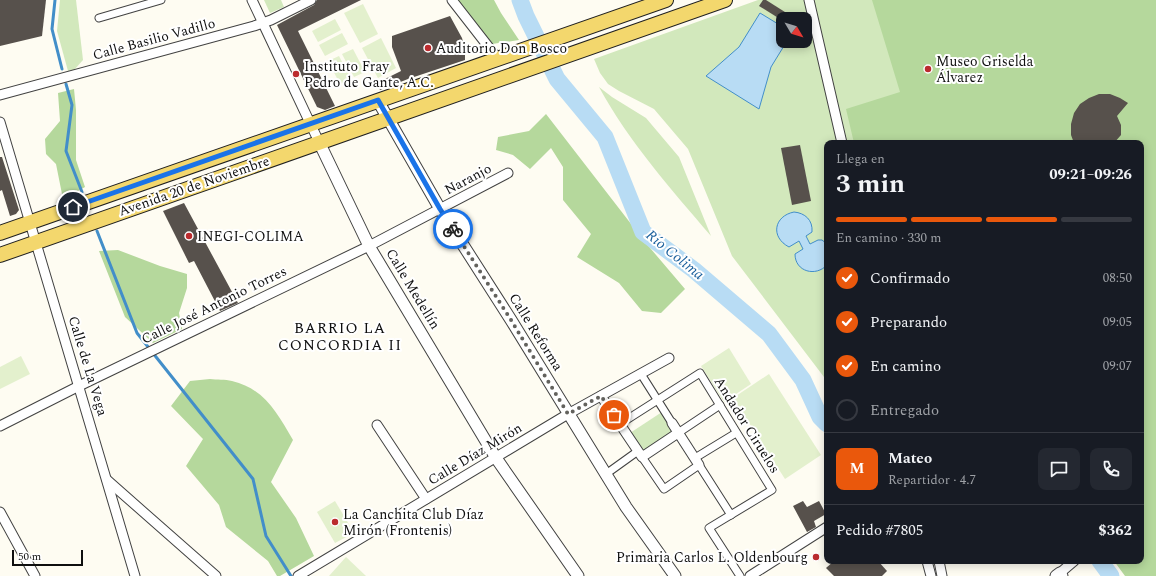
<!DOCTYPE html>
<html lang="es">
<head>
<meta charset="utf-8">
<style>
  body { margin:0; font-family:Spectral,serif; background:#242831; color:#f1f3f6; height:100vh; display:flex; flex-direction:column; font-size:15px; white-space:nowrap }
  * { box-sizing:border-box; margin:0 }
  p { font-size:13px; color:#9ea1a6 }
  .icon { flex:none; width:22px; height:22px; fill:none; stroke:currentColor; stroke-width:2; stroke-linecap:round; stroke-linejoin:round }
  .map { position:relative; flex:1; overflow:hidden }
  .drawer { position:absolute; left:824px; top:140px; width:320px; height:424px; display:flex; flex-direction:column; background:#171b24; border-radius:8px; box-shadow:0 2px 10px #0003 }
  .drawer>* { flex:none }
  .needle { width:26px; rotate:128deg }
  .buttons { position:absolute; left:776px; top:12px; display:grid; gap:8px }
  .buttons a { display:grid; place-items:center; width:36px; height:36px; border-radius:8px; background:#171b24; box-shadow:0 2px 10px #0003; font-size:20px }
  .scale { position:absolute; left:12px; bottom:10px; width:71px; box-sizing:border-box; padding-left:4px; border:2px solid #0f0f0f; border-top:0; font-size:11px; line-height:14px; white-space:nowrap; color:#0f0f0f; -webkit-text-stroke:3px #fff; paint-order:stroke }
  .pin { position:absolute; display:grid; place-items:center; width:34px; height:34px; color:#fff; margin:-17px; border:2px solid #fff; border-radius:50%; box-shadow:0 1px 4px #0007 }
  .courier { position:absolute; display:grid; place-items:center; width:40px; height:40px; margin:-20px; border:3px solid #1a73e8; border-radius:50%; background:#fff; color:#222; box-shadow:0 1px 5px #0007 }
  .overview em { font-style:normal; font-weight:700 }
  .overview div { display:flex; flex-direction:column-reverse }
  .overview { display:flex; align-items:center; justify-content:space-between; height:68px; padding:0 12px }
  h1 { font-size:26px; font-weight:700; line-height:30px }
  .bar { display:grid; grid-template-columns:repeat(4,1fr); gap:6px 4px; align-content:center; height:48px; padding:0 12px }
  .bar i { height:5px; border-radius:3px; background:#363941 }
  .bar .on { background:#ea580c }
  .bar p { grid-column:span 4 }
  .line { display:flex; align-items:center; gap:10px; padding:0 12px; border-top:1px solid #363941 }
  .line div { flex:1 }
  .round { display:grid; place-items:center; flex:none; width:42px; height:42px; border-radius:8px; background:#242831 }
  ol { padding:0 12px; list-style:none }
  li { display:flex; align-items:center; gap:12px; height:44px }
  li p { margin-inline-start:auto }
  li .icon { padding:4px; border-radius:50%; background:#ea580c; color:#fff; stroke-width:4 }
  li:last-child { color:#9ea1a6 }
  li i { width:22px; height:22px; border:2px solid #363941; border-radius:50% }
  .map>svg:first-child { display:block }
</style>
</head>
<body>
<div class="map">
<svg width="1156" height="576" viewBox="0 0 1156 576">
  <rect width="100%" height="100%" fill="#fefcf2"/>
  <!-- green -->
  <g fill="#d2e8bc" fill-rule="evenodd">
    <path d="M60 0H76L83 60 74 70 68 71 57 31Z"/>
    <path d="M264 0H281L284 7 270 13Z"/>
    <path d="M758 0H1156L1141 547V143H827V381L732 256 688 149 654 109 619 91 608 84 600 73 594 59ZM783 19H805V41H783Z"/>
    <path d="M599 87 612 97 646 118 679 157 711 236C671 189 629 142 599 87Z"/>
    <path d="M662 412 675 432 643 453 630 433Z"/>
  </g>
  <!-- forest -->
  <g fill="#b5d89c">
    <path d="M458 0H494L501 13 519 40 492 44Z"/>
    <path d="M872 0H1156V576H1125L1114 561H1141V143H854L846 109 900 92Z"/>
    <path d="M74 89 76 110V160L85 187 63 199 56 164 46 154 45 139 60 121 58 93Z"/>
    <path d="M546 114 645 242 685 289 661 313 642 311 619 283 577 257 591 234 563 200V167L551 148 530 169 513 155 496 150 498 137 529 131Z"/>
    <path d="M118 250 160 266 187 274V288L179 313 182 329 153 343 125 317 99 251Z"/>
    <path d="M210 379C217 380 225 379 232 381 265 389 277 413 293 440L271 482 296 518 314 556 280 576H277L268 561 226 527 219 505 186 466 203 439 171 406 190 381Z"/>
  </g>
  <!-- pitch -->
  <g fill="#e3f0cd">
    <path d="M363 4 378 34 360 43 344 13Z"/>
    <path d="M335 19 341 30 318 42 312 31Z"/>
    <path d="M342 33 348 44 325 56 319 45Z"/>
    <path d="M381 38 396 68 378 78 362 48Z"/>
    <path d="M353 49 365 72 354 77 342 54Z"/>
    <path d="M339 56 351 79 340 84 328 61Z"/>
    <path d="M729 348 751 384 724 402 701 366Z"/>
    <path d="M21 356 30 374 0 389V367Z"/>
    <path d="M769 374 821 455 785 479 733 398Z"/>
    <path d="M335 501 354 533 335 543 317 512Z"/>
    <path d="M346 557 366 576H329Z"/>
  </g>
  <!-- water -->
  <g fill="#b8dcf4" stroke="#428ec9">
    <path d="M760 13 783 27V41H787L771 67 759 109 706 76 739 47Z"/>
    <path d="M794 212C805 213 813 220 812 232L806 236 810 244 818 240H822L827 244V265C816 277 795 272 795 254L803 249 799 241 789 247C770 237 774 216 794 212Z"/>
  </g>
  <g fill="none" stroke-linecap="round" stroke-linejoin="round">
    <!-- stream -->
    <g stroke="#428ec9" stroke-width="3">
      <path d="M55 0 52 29 62 69"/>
      <path d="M66 84 72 105 66 151 82 192"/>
      <path d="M97 231 137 333 253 479 266 536 291 576"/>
    </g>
    <!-- river -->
    <g stroke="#b8dcf4" stroke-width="17">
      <path d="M520 0 526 16 557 79 605 137 643 232 694 270 769 334 803 380 820 417 827 424"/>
      <path d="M1100 561 1111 576"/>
    </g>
  </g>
  <!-- building -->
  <g fill="#57514c">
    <path d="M0 0H46L42 36 0 46Z"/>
    <path d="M317 0H361L298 31 335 106 325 110 317 107 277 25 314 5Z"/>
    <path d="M763 0H766L796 19H780L759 6Z"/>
    <path d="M450 16 462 38 465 49V60L408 79 380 90 377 83 401 71 392 47V36Z"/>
    <path d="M1099 94H1110L1120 98 1128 103 1117 116 1121 125V135L1114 143H1099L1095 140 1092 143H1074L1071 135V124L1074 113 1080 104 1089 98Z"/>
    <path d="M800 145 811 201 792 205 781 148Z"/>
    <path d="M0 157H2L19 210 16 214 10 216 2 190 0 191Z"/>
    <path d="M184 203 238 303 220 311 194 261 189 263 163 211Z"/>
    <path d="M803 501 807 507 819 501 826 514 814 521 816 527 807 532 793 506Z"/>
    <path d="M834 561H878L887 571 882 576H834L826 568Z"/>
  </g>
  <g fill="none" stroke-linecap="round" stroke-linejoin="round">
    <defs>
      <g id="pedestrian">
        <path d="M99 18 161 0"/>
        <path d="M641 374 672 423"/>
        <path d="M620 424 700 373 772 490 709 528 740 576"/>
        <path d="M678 433 720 405"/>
        <path d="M642 457 664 489 699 465 731 515"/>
        <path d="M695 458 736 433"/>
        <path d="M606 474 638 451"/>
      </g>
      <g id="minor">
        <path d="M252 0 319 142"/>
        <path d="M452 0 498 59"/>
        <path d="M809 0 842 143"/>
        <path d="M0 95 254 26 271 20 311 0"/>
        <path d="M0 122 135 576"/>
        <path d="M601 396 642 457 678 433"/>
        <path d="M672 423 699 465"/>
        <path d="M377 425 426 499"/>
        <path d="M0 426 79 386 369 246 508 173"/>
        <path d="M107 480 216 576"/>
        <path d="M0 512 35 576"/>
        <path d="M927 561 931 576"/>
        <path d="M939 561 942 576"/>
        <path d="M1060 573 1074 561"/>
        <path d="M298 576 568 414 669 358"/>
        <path d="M750 576 827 527"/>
      </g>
      <g id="tertiary">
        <path d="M378 101 440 209 511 320 626 507 675 576"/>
        <path d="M319 142 369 246 496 458 578 576"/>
        <path d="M1056 576 1060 573 1062 576"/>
      </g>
      <g id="primary">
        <path d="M0 233 666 0"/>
        <path d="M0 255 725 0"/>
      </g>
    </defs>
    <!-- pedestrian casing -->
    <use href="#pedestrian" stroke="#424242" stroke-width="9"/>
    <!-- minor casing -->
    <use href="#minor" stroke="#424242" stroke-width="11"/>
    <!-- tertiary casing -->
    <use href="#tertiary" stroke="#424242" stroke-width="13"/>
    <!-- primary casing -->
    <use href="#primary" stroke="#202020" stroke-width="16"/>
    <!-- pedestrian -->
    <use href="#pedestrian" stroke="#fff" stroke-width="7"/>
    <!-- minor -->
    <use href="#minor" stroke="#fff" stroke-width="9"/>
    <!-- tertiary -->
    <use href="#tertiary" stroke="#fff" stroke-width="11"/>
    <!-- primary -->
    <use href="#primary" stroke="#f3d76d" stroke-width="14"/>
  </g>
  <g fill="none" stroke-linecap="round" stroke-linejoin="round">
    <!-- done -->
    <path stroke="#63625e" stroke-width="4" stroke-dasharray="0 7.2" d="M453 229 511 320 568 414 601 396 614 415"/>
    <!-- route -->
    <path stroke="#1a73e8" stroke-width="5" d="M73 207 378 100 440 209 453 229"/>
  </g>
  <!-- markers -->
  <g fill="#bb2b2e" stroke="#fff" stroke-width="1.5">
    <circle cx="428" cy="48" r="4"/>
    <circle cx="928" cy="69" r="4"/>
    <circle cx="296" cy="74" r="4"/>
    <circle cx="189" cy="236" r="4"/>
    <circle cx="335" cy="522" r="4"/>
    <circle cx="816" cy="557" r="4"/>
  </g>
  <g text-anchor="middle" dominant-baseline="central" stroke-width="4" stroke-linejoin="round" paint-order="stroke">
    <!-- street labels -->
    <g font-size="14" fill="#0f0f0f" stroke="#fff">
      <text transform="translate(154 39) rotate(-15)">Calle Basilio Vadillo</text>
      <text transform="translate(468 179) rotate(-28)">Naranjo</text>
      <text transform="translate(194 186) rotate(-19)">Avenida 20 de Noviembre</text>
      <text transform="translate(413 289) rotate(59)">Calle Medellín</text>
      <text transform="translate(214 305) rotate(-26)">Calle José Antonio Torres</text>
      <text transform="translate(536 332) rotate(58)">Calle Reforma</text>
      <text transform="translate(88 366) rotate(73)">Calle de La Vega</text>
      <text transform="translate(747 425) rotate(58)">Andador Ciruelos</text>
      <text transform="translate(475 454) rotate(-31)">Calle Díaz Mirón</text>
    </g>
    <!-- poi labels -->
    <g font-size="14" fill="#0f0f0f" stroke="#fff" text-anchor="start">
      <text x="436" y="48">Auditorio Don Bosco</text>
      <text x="936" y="61">Museo Griselda<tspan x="936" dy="16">Álvarez</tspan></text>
      <text x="304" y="66">Instituto Fray<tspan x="304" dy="16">Pedro de Gante, A.C.</tspan></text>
      <text x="197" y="236">INEGI-COLIMA</text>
      <text x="343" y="514">La Canchita Club Díaz<tspan x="343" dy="16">Mirón (Frontenis)</tspan></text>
      <text x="808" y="557" text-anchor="end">Primaria Carlos L. Oldenbourg</text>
    </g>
    <!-- water labels -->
    <g font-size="15" font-style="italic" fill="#1c619d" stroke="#fff">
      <text transform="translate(675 255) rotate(39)">Río Colima</text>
    </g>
    <!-- neighbourhood labels -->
    <g font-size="15" letter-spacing="1" fill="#0f0f0f" stroke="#fff">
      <text x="340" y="328">BARRIO LA<tspan x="340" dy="17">CONCORDIA II</tspan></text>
    </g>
  </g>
</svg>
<div class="buttons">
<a><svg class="needle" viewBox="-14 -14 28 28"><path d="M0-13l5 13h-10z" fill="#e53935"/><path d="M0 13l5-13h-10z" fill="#9ea1a6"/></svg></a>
</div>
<div class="scale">50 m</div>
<div class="pin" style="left:614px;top:415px;background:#ea580c"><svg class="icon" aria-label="bag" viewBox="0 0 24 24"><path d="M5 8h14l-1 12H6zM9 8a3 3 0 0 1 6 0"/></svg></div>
<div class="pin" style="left:73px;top:207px;background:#1f2937"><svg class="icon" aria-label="home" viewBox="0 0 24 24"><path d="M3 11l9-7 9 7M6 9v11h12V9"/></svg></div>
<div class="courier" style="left:453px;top:229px"><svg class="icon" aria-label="bike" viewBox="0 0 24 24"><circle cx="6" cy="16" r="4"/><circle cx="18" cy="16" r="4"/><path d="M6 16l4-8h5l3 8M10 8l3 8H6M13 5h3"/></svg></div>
<section class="drawer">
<div class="overview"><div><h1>3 min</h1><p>Llega en</p></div><em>09:21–09:26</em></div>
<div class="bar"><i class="on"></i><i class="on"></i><i class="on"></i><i></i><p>En camino · 330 m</p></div>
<ol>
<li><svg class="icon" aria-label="check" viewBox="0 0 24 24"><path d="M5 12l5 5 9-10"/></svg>Confirmado<p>08:50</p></li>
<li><svg class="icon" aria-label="check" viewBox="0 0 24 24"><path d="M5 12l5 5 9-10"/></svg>Preparando<p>09:05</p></li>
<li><svg class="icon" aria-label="check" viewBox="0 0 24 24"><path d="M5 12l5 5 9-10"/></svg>En camino<p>09:07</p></li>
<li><i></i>Entregado</li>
</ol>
<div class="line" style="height:72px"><b class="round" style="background:#ea580c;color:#fff">M</b><div><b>Mateo</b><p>Repartidor · 4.7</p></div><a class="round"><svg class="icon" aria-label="chat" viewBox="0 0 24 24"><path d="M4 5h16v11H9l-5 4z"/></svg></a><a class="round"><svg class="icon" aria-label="phone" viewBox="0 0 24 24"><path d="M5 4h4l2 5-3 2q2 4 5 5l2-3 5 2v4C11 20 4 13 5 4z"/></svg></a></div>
<div class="line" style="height:52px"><div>Pedido #7805</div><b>$362</b></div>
</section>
</div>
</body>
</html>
